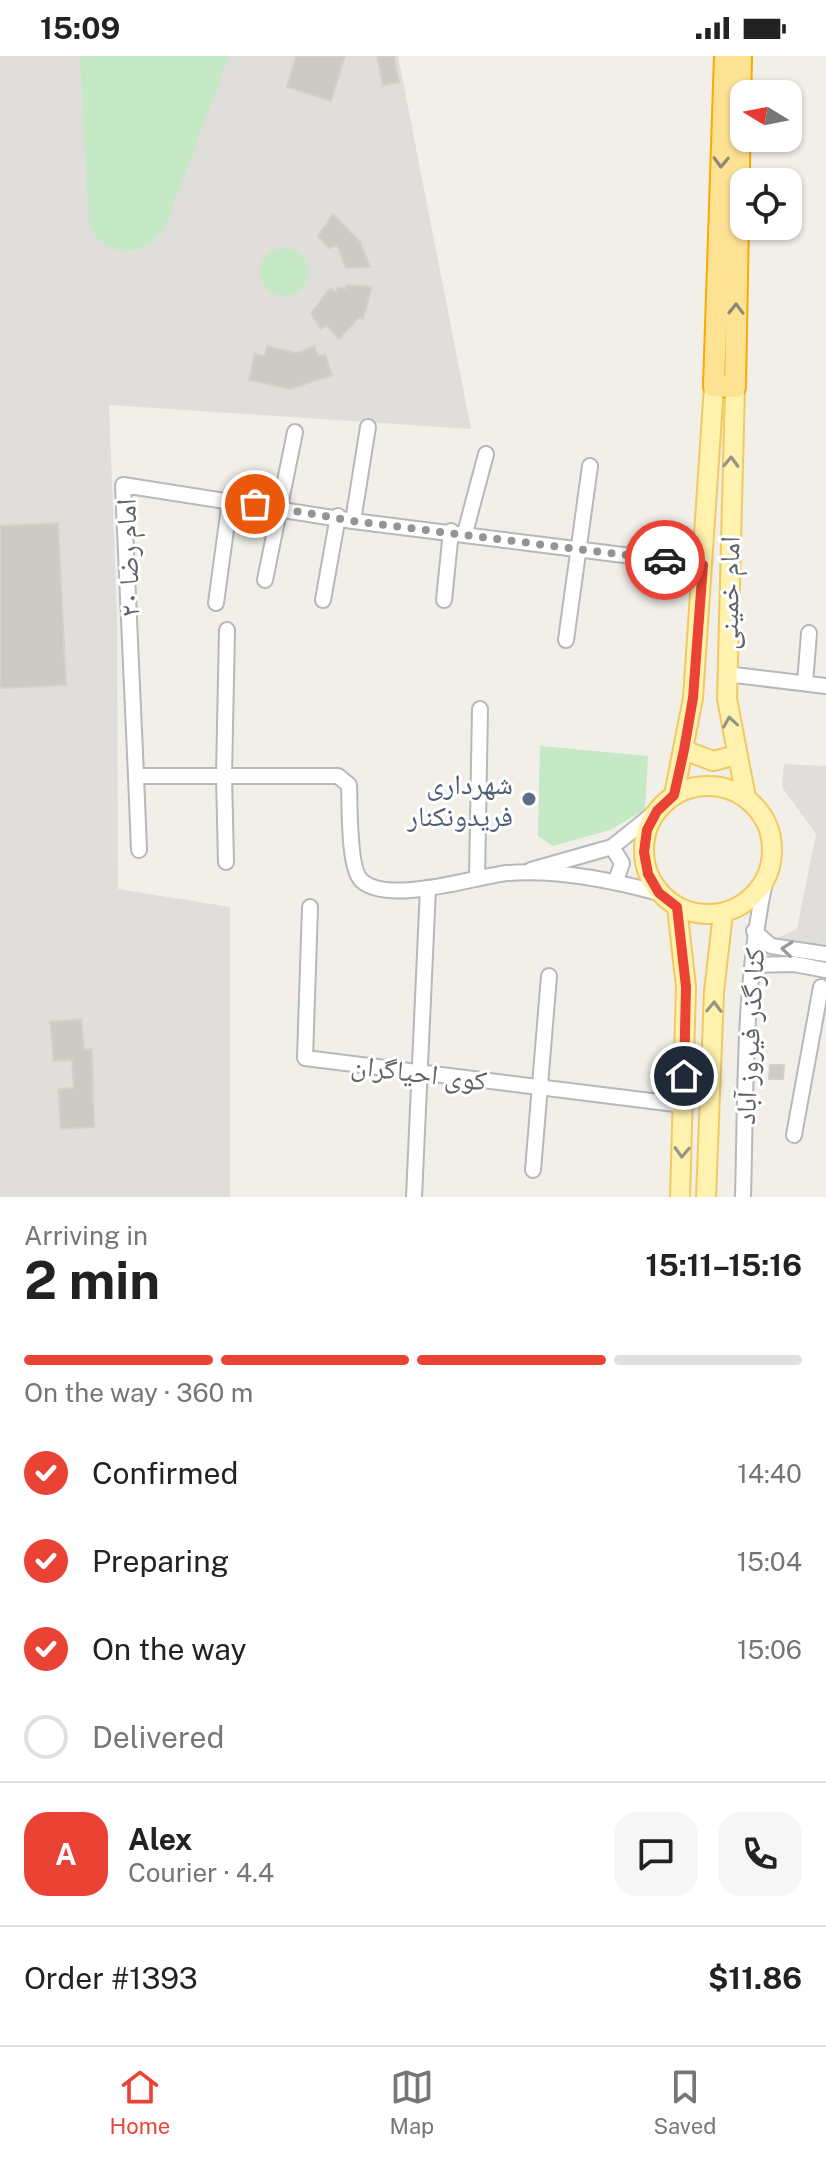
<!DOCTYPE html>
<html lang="en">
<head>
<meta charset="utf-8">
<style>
  body { margin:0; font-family:"Public Sans","Noto Naskh Arabic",sans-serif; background:#f6f6f6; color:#222; height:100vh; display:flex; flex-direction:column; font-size:30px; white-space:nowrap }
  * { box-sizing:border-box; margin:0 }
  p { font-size:26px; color:#767676 }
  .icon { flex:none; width:44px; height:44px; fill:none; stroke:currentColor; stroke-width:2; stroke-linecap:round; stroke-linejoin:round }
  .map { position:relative; height:1141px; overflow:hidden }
  .sheet { display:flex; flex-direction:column; background:#fff; flex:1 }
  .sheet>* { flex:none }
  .needle { width:52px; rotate:280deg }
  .tools { position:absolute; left:730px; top:24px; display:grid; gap:16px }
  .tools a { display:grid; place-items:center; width:72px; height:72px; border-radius:16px; background:#fff; box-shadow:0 2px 6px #0004; font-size:40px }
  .pin { position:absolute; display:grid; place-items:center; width:68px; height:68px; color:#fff; margin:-34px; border:4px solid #fff; border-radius:50%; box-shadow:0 2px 8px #0007 }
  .courier { position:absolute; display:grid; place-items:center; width:80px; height:80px; margin:-40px; border:6px solid #ea4335; border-radius:50%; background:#fff; color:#222; box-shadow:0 2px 10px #0007 }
  .head em { font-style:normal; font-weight:700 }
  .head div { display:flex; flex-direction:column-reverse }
  .head { display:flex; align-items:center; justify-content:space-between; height:136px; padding:0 24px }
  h1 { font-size:52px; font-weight:700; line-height:60px }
  .bar { display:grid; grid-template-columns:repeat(4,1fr); gap:12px 8px; align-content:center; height:96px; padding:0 24px }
  .bar i { height:10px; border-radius:6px; background:#e0e0e0 }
  .bar .current { background:#ea4335 }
  .bar p { grid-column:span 4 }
  .line { display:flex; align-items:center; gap:20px; padding:0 24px; border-top:2px solid #e0e0e0 }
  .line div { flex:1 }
  .round { display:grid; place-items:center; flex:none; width:84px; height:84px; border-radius:24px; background:#f6f6f6 }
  ol { padding:0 24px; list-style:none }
  li { display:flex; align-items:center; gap:24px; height:88px }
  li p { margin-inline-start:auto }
  li .icon { padding:8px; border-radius:50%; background:#ea4335; color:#fff; stroke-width:4 }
  li:last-child { color:#767676 }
  li i { width:44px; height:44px; border:4px solid #e0e0e0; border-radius:50% }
  .status { display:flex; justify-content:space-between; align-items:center; height:56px; padding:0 40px; background:#fff; direction:ltr }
  .status svg { height:22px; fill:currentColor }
  .tab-bar { display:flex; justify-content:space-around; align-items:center; height:112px; border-top:2px solid #e0e0e0; background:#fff; font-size:22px; color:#767676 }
  .tab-bar a { display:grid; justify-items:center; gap:4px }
  .tab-bar .current { color:#ea4335 }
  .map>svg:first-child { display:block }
</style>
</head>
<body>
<div class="status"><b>15:09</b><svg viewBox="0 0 49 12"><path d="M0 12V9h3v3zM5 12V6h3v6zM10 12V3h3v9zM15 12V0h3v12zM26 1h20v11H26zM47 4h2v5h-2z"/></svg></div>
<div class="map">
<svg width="826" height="1141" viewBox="0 0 826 1141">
  <rect width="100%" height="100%" fill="#f1efe8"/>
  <!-- industrial -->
  <g fill="#e0deda">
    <path d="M0 0H398L471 373 109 349 117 558 118 833 230 851V1141H0Z"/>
    <path d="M784 708 826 710V893L773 884 797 873 816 778 782 731Z"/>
  </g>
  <!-- green -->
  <g fill="#c5e8c5">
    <path d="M80 0H229L166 168C150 202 105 205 89 169Z"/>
    <circle cx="284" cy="216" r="24"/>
    <path d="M540 690 648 700 645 754 610 774 553 790 538 780Z"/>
  </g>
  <!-- building -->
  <g fill="#cccac5" stroke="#d6d1c6" stroke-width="2">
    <path d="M296 0H345L331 45 287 31Z"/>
    <path d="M377 0H394L399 26 383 29Z"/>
    <path d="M333 158 360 186 370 211 346 212 337 189 329 192 318 180Z"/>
    <path d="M347 229 372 231 363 264 359 261 339 283 326 269 321 273 311 257 330 232 336 236 338 231 346 233Z"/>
    <path d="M267 290 296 297 314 290 318 300 325 298 332 319 290 333 249 324 255 298 265 300Z"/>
    <path d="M58 467 66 629 0 632V470Z"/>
    <path d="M81 963 84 994 92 993 94 1071 61 1073 58 1033 74 1032 72 1004 54 1005 50 966Z"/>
    <path d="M770 1009H784L783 1023H769Z"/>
  </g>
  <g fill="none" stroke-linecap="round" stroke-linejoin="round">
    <defs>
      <g id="minor">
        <path d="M353 465 368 371"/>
        <path d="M465 477 486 398"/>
        <path d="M265 524 295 376"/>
        <path d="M323 544 338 460"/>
        <path d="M444 544 451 475"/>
        <path d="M216 547 230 444"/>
        <path d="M566 584 590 410"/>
        <path d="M726 618 826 630"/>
        <path d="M805 627 809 577"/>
        <path d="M136 720 139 794"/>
        <path d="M612 791 622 807 616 825"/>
        <path d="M226 806 224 720 227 574"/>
        <path d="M531 814 612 791 657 755"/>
        <path d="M477 822 480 653"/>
        <path d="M659 837C612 824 556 813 507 817 473 821 390 849 362 825 348 814 350 749 349 729L338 720H136L123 429 353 465 703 509"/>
        <path d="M310 851 305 1002 683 1049"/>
        <path d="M754 875 771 890 826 898"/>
        <path d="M754 909 794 908 826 914"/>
        <path d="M794 1079 821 931"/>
        <path d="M533 1114 549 920"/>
        <path d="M414 1141 428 832"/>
        <path d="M743 1141C746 1034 743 926 766 821"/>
      </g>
      <g id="major">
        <path d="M735 331 727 643 746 742"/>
        <path d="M684 694 713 705 737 699"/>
        <circle cx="708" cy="794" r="64"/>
        <path d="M674 739 693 642 714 330"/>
        <path d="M677 851 686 931 680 1141"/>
        <path d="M706 1141 714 936 723 857"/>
      </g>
      <path id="highway" d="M725 0 714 330 735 331 741 0"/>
    </defs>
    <!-- minor casing -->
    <use href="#minor" stroke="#b5b8bc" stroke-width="18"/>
    <!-- major casing -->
    <use href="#major" stroke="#f2c960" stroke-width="22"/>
    <!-- highway casing -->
    <use href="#highway" stroke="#f9ab00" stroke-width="24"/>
    <!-- minor -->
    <use href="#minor" stroke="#fff" stroke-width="14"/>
    <!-- major -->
    <use href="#major" stroke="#fff2af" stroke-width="18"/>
    <!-- highway -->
    <use href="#highway" stroke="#fde293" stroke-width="20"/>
  </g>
  <!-- one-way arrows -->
  <defs><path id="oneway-chevron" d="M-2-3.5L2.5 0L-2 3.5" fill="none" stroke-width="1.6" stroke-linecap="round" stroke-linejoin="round" transform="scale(2)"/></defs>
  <g stroke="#8e8975">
    <use href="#oneway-chevron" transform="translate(721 106) rotate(92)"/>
    <use href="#oneway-chevron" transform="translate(736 253) rotate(-89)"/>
  </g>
  <g stroke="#979581">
    <use href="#oneway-chevron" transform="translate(731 406) rotate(-88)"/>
    <use href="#oneway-chevron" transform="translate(730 666) rotate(-99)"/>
    <use href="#oneway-chevron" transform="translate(714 951) rotate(-88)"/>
    <use href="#oneway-chevron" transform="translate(682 1096) rotate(92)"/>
  </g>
  <use stroke="#979a9d" href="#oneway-chevron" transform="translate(787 893) rotate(-174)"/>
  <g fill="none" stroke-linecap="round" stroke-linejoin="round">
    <!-- done -->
    <path stroke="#929495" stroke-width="8" stroke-dasharray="0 14.4" d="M255 448 353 465 665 504"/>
    <!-- route -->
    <path stroke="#ea4335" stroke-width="10" d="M665 504 703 509 693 642 684 694 674 739 657 755 647 774 644 796 648 818 659 837 677 851 686 931 684 1020"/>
  </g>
  <!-- markers -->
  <circle fill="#5c6f8a" stroke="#fff" stroke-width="3" cx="529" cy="743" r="8"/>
  <g text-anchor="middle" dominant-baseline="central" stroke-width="6" stroke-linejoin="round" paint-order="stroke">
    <!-- street labels -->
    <g font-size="28" fill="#5f6368" stroke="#fff">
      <text transform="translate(127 502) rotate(-92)">امام رضا ۲۰</text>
      <text transform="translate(728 537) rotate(-89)">امام خمینی</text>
      <text transform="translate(749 980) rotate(-87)">کنارگذر فیروز آباد</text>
      <text transform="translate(419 1016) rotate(7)">کوی احیاگران</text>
    </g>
    <!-- service labels -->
    <g font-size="28" fill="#4e5e75" stroke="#fff" text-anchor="end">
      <text x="513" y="727">شهرداری<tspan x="513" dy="32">فریدونکنار</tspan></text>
    </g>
  </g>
</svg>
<div class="tools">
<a><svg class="needle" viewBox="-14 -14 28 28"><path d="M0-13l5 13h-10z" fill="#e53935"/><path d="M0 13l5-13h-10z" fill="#767676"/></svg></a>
<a><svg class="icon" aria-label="locate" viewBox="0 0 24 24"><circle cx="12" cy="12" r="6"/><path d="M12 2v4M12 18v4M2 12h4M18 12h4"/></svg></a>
</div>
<div class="pin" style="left:255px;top:448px;background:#ea580c"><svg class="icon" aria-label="bag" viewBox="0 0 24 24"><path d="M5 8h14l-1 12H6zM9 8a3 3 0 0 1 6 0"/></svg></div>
<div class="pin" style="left:684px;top:1020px;background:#1f2937"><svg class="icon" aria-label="home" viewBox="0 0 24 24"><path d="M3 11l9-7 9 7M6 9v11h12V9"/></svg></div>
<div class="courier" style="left:665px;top:504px"><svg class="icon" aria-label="car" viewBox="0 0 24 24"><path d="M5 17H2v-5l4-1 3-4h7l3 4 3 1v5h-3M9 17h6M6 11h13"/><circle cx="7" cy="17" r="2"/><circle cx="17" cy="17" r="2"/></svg></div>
</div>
<section class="sheet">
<div class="head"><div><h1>2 min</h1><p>Arriving in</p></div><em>15:11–15:16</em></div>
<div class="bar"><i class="current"></i><i class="current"></i><i class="current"></i><i></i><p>On the way · 360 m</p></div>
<ol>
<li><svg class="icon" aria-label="check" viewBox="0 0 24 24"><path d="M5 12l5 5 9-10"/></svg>Confirmed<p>14:40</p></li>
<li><svg class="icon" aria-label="check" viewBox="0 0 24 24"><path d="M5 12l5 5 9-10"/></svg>Preparing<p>15:04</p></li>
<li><svg class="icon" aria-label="check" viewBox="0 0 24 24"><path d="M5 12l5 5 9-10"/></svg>On the way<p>15:06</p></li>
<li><i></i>Delivered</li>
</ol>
<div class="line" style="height:144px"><b class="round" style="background:#ea4335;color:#fff">A</b><div><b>Alex</b><p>Courier · 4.4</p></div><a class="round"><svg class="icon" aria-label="chat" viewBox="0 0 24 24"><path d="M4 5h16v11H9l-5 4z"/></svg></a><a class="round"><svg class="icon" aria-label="phone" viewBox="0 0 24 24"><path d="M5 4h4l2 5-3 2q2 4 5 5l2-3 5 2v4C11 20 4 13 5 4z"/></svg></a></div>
<div class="line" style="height:104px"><div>Order #1393</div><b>$11.86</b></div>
</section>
<nav class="tab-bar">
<a class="current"><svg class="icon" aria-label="home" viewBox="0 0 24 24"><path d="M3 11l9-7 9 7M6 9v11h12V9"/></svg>Home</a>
<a><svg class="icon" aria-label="map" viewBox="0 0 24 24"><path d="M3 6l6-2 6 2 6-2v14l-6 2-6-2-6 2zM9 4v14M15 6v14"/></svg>Map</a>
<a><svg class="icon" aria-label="saved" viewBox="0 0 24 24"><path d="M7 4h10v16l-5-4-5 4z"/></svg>Saved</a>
</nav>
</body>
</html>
